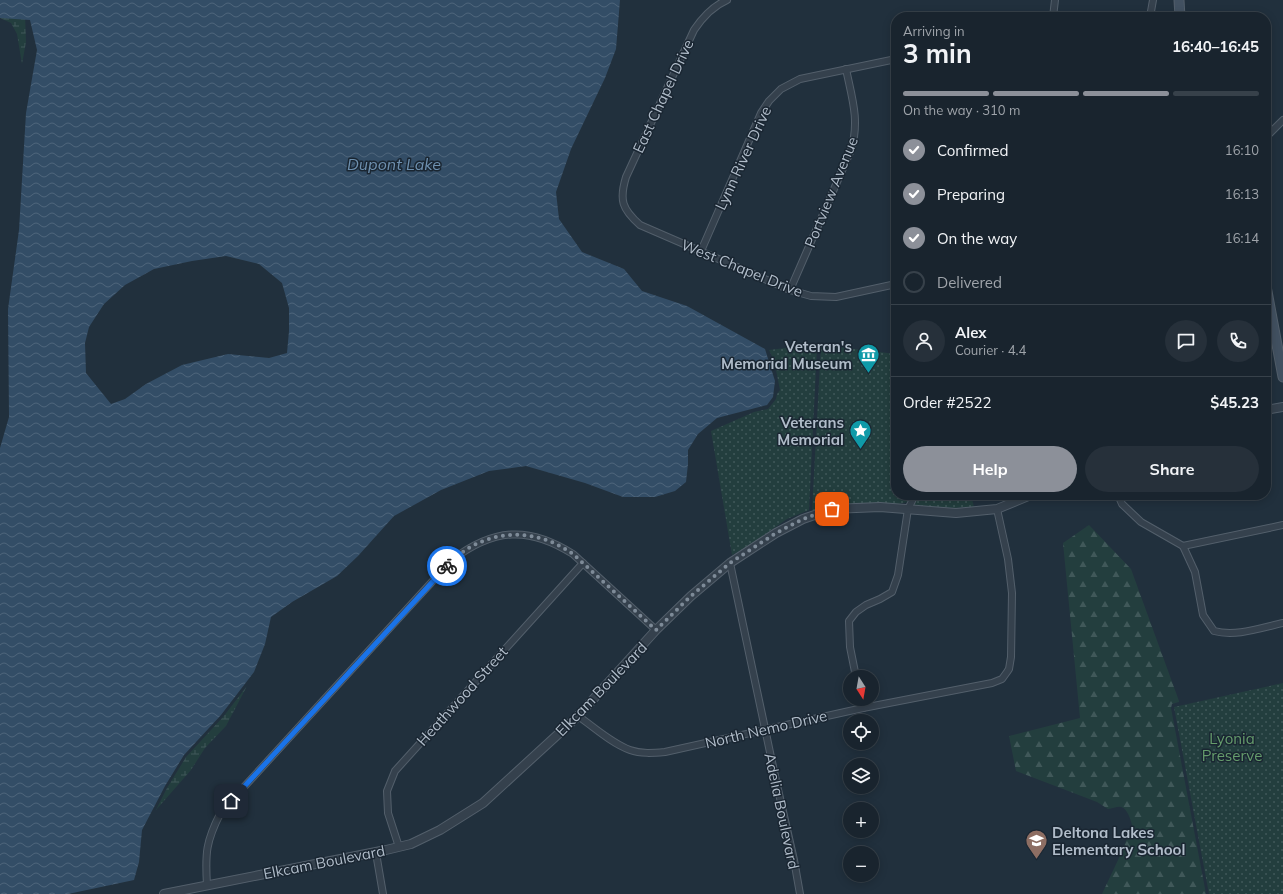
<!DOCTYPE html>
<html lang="en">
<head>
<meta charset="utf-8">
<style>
  body { margin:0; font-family:Mulish,sans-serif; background:#26303a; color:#f1f3f6; height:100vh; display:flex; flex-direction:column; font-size:15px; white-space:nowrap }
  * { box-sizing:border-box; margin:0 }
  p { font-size:13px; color:#9fa4aa }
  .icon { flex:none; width:22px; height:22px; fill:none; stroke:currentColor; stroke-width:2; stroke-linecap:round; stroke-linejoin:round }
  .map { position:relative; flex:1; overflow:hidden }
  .details { position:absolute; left:891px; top:12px; width:380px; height:488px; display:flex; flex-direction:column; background:#19242e; border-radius:16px; box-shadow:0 2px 10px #0003,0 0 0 1px #37414a }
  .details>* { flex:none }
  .needle { width:26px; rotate:169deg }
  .buttons { position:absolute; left:843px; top:670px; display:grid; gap:8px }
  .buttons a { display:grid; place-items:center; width:36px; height:36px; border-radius:50%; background:#19242e; box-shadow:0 2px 10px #0003,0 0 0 1px #37414a; font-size:20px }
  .pin { position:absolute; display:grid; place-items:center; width:34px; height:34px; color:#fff; margin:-17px; border-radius:8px; box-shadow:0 2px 6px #0006 }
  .courier { position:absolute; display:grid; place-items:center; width:40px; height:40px; margin:-20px; border:3px solid #1a73e8; border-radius:50%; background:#fff; color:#222; box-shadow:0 1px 5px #0007 }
  .headline em { font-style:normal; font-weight:700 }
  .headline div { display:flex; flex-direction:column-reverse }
  .headline { display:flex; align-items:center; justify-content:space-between; height:68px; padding:0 12px }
  h1 { font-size:26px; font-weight:700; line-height:30px }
  .bar { display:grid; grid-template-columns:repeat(4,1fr); gap:6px 4px; align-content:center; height:48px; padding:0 12px }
  .bar i { height:5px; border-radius:3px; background:#37414a }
  .bar .selected { background:#8c9099 }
  .bar p { grid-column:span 4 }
  .line { display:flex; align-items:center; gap:10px; padding:0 12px; border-top:1px solid #37414a }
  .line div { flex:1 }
  .round { display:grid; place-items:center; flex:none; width:42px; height:42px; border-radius:21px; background:#26303a }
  ol { padding:0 12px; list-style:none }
  li { display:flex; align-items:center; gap:12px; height:44px }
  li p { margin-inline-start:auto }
  li .icon { padding:4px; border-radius:50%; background:#8c9099; color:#fff; stroke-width:4 }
  li:last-child { color:#9fa4aa }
  li i { width:22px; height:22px; border:2px solid #37414a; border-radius:50% }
  .primary-button { display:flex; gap:8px; margin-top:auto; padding:8px 12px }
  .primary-button a { flex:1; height:46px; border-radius:24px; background:#8c9099; color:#fff; font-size:16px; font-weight:700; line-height:46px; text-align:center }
  .primary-button a+a { background:#26303a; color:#f1f3f6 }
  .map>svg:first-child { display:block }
</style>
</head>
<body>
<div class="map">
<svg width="1283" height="894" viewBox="0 0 1283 894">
  <defs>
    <pattern id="forest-firs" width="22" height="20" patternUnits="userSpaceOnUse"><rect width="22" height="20" fill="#233e3e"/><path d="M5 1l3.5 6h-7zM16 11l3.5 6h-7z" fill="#405859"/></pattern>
    <pattern id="wetland-marsh" width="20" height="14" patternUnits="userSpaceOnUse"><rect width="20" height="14" fill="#233e3e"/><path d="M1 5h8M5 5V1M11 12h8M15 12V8" fill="none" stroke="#405859"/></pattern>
    <pattern id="park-dots" width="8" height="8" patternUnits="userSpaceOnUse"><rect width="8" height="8" fill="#233e3e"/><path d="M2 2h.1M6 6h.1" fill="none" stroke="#405859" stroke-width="1.8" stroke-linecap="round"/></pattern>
    <pattern id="water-waves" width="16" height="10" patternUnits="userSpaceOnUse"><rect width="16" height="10" fill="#334d66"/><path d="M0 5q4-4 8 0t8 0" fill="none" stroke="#4e657b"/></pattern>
  </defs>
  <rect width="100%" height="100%" fill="#21303d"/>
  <!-- forest -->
  <path fill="url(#forest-firs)" d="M1089 525 1131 569 1179 701V702L1172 704 1171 708 1206 894H1102L1118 860 1127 839 1132 838 1134 837C1134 830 1129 808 1121 807 1118 806 1112 809 1108 809L1097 802 1016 771 1009 736 1080 718 1063 543Z"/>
  <!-- wetland -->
  <g fill="url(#wetland-marsh)">
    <path d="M0 0 25 14 26 42 22 64 17 34 11 23 0 18Z"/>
    <path d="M247 686 226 726 205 748 191 770 156 810 167 788 186 757 223 717Z"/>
  </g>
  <!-- park -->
  <g fill="url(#park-dots)">
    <path d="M821 345 896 354V426L895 437 896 440V495H911L907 502C891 507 875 503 858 504 843 504 827 507 812 511Z"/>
    <path d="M802 346 817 347 809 510 787 519 750 545 732 555 711 431 754 412 768 409 776 399 777 394 780 390 774 360 769 350Z"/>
    <path d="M919 495H971L974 507 953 508 914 506Z"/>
    <path d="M1283 683V894H1209L1174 707Z"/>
  </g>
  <!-- water -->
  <path fill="url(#water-waves)" fill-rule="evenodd" d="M0 0H620L616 49 605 78 571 149 556 192 559 219 582 252 624 269 642 291 687 306 765 349 775 381 773 397 767 405 717 418 698 434 688 450V464L686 482 675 491 655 497H623L585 483 526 466 489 471 441 490 394 516 358 556 337 576 292 602 271 617 265 644 254 672 221 715 184 755 165 786 142 830 139 862 134 880 68 894H0V448L9 417 8 309 19 230 26 113 37 50 30 20 0 18ZM226 256 259 264 282 283 289 308V331L287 353 269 358 228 354 182 365 146 384 125 399 111 404 86 373 85 343 89 327 104 304 125 285 154 269 192 261Z"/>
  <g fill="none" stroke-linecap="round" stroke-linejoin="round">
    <defs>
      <g id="minor">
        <path d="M727 0C713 6 702 18 694 30L626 177C619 200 622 209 640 225L790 290 811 296 836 297 896 284"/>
        <path d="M1053 17 1055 0"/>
        <path d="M1150 17 1153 0"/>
        <path d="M1266 137 1283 120"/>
        <path d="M701 251 761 113 769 101 781 89 800 79 896 59"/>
        <path d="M790 290 851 150C860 121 852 98 846 69"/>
        <path d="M1118 495 1122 504 1141 522 1183 546 1195 572 1203 615 1214 631C1236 637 1260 628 1283 623"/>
        <path d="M1183 546 1283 525"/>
        <path d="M730 563 775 776 794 860 800 894"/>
        <path d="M856 677 850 647 849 621 856 612 866 605 880 599 892 592 898 575 908 509 915 495"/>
        <path d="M861 699 863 708"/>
        <path d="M578 716C594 727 611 743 630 750 641 754 653 753 665 752L863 708 992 683 1002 679 1007 672 1009 669 1011 657 1012 593 1008 559 997 509"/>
        <path d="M399 847 388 813 387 791 395 771 583 563"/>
        <path d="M376 853 383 894"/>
        <path d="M207 885C205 853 206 841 221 812L452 560C494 528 529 526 573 554L656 630"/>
      </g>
      <g id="tertiary">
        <path d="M1266 410 1283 407"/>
        <path d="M164 894 386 850 411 844 440 830 483 803 578 716 656 630 691 596 730 563 776 533 803 519 832 509 880 507 956 513 997 509 1031 495"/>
      </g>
      <g id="secondary">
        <path d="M1179 0 1180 17"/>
        <path d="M1266 286 1283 377"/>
      </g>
    </defs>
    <!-- minor casing -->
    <use href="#minor" stroke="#535f6b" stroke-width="8"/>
    <!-- tertiary casing -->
    <use href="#tertiary" stroke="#535f6b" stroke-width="10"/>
    <!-- secondary casing -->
    <use href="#secondary" stroke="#535f6b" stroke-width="11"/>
    <!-- minor -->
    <use href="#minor" stroke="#35414d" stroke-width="6"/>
    <!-- tertiary -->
    <use href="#tertiary" stroke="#35414d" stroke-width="8"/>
    <!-- secondary -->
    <use href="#secondary" stroke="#425161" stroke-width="9"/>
  </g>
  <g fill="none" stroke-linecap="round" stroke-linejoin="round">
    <!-- done -->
    <path stroke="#7e8b98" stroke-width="4" stroke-dasharray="0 7.2" d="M447 566C471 539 509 528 543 539 554 542 564 548 573 554L656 630 691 596 730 563 776 533 803 519 832 509"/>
    <!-- route -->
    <path stroke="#1a73e8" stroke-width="5" d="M231 801 447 566"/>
  </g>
  <!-- icons -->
  <defs>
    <symbol id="museum-pin" viewBox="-11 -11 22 30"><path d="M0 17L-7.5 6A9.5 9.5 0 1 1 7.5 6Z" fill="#0f9aa8" stroke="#1a2632"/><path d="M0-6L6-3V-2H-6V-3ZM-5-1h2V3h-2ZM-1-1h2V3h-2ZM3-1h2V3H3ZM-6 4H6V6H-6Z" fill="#fff"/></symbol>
    <symbol id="sight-pin" viewBox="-11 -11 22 30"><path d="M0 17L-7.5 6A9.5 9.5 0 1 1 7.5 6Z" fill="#0f9aa8" stroke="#1a2632"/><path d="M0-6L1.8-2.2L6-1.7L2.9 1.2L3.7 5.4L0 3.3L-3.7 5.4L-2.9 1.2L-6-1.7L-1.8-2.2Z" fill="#fff"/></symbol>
    <symbol id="school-pin" viewBox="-11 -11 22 30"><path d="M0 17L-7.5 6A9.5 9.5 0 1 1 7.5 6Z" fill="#8d6e63" stroke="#1a2632"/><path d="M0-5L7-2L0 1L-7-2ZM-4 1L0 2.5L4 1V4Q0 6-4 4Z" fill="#fff"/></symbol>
  </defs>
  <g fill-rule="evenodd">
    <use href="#museum-pin" x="856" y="342" width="25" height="34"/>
    <use href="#sight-pin" x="848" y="418" width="25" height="34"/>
    <use href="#school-pin" x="1024" y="828" width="25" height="34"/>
  </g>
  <g text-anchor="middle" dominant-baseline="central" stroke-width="3" stroke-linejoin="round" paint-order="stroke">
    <!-- street labels -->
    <g font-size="15" fill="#b0bcc9" stroke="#1a2632">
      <text transform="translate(663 96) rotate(-65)">East Chapel Drive</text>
      <text transform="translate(743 158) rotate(-65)">Lynn River Drive</text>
      <text transform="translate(831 192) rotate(-68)">Portview Avenue</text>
      <text transform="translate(742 268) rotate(22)">West Chapel Drive</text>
      <text transform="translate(601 689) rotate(-46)">Elkcam Boulevard</text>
      <text transform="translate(462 696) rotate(-48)">Heathwood Street</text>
      <text transform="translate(766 729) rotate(-13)">North Nemo Drive</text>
      <text transform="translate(782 811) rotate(78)">Adelia Boulevard</text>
      <text transform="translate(324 862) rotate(-11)">Elkcam Boulevard</text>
    </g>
    <!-- poi labels -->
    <g font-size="15" font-weight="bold" fill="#b0bcc9" stroke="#1a2632" text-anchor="end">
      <text x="852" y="346">Veteran's<tspan x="852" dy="17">Memorial Museum</tspan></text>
      <text x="844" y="422">Veterans<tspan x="844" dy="17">Memorial</tspan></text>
      <text x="1052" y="832" text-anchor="start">Deltona Lakes<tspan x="1052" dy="17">Elementary School</tspan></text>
    </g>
    <!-- park labels -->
    <g font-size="15" fill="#659c6c" stroke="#1a2632">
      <text x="1232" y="738">Lyonia<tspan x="1232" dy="17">Preserve</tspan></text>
    </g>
    <!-- water labels -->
    <g font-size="16" font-style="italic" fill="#6e90af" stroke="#1a2632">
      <text x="394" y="164">Dupont Lake</text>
    </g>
  </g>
</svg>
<div class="buttons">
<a><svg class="needle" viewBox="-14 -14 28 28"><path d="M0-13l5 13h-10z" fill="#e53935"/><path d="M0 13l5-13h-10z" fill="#9fa4aa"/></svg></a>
<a><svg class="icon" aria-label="locate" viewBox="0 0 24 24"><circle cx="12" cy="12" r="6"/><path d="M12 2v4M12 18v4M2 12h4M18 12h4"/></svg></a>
<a><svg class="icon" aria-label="layers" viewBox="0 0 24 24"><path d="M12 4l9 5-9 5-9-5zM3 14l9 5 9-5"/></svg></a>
<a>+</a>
<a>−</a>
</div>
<div class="pin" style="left:832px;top:509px;background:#ea580c"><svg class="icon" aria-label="bag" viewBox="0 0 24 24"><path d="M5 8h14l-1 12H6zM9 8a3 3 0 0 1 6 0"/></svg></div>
<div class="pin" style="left:231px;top:801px;background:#1f2937"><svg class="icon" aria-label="home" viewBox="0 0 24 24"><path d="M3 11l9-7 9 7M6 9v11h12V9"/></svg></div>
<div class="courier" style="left:447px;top:566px"><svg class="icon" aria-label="bike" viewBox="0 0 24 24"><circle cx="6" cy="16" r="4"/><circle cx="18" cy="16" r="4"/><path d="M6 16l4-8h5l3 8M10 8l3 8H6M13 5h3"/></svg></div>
<section class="details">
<div class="headline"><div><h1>3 min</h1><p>Arriving in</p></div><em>16:40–16:45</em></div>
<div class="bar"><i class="selected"></i><i class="selected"></i><i class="selected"></i><i></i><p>On the way · 310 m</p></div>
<ol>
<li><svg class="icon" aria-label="check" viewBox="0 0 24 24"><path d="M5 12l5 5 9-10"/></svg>Confirmed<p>16:10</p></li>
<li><svg class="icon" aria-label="check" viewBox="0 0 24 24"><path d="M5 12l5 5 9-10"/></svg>Preparing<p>16:13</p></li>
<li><svg class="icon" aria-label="check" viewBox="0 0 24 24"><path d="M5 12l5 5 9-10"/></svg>On the way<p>16:14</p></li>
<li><i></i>Delivered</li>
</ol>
<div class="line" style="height:72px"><a class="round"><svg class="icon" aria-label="person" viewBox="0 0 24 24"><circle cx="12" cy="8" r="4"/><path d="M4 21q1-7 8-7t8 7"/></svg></a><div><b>Alex</b><p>Courier · 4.4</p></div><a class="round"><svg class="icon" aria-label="chat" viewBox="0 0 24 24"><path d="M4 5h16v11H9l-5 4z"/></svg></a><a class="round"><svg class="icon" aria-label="phone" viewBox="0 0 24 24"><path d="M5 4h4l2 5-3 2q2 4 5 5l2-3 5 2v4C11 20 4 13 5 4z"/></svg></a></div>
<div class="line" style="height:52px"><div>Order #2522</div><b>$45.23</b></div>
<div class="primary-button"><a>Help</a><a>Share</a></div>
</section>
</div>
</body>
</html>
